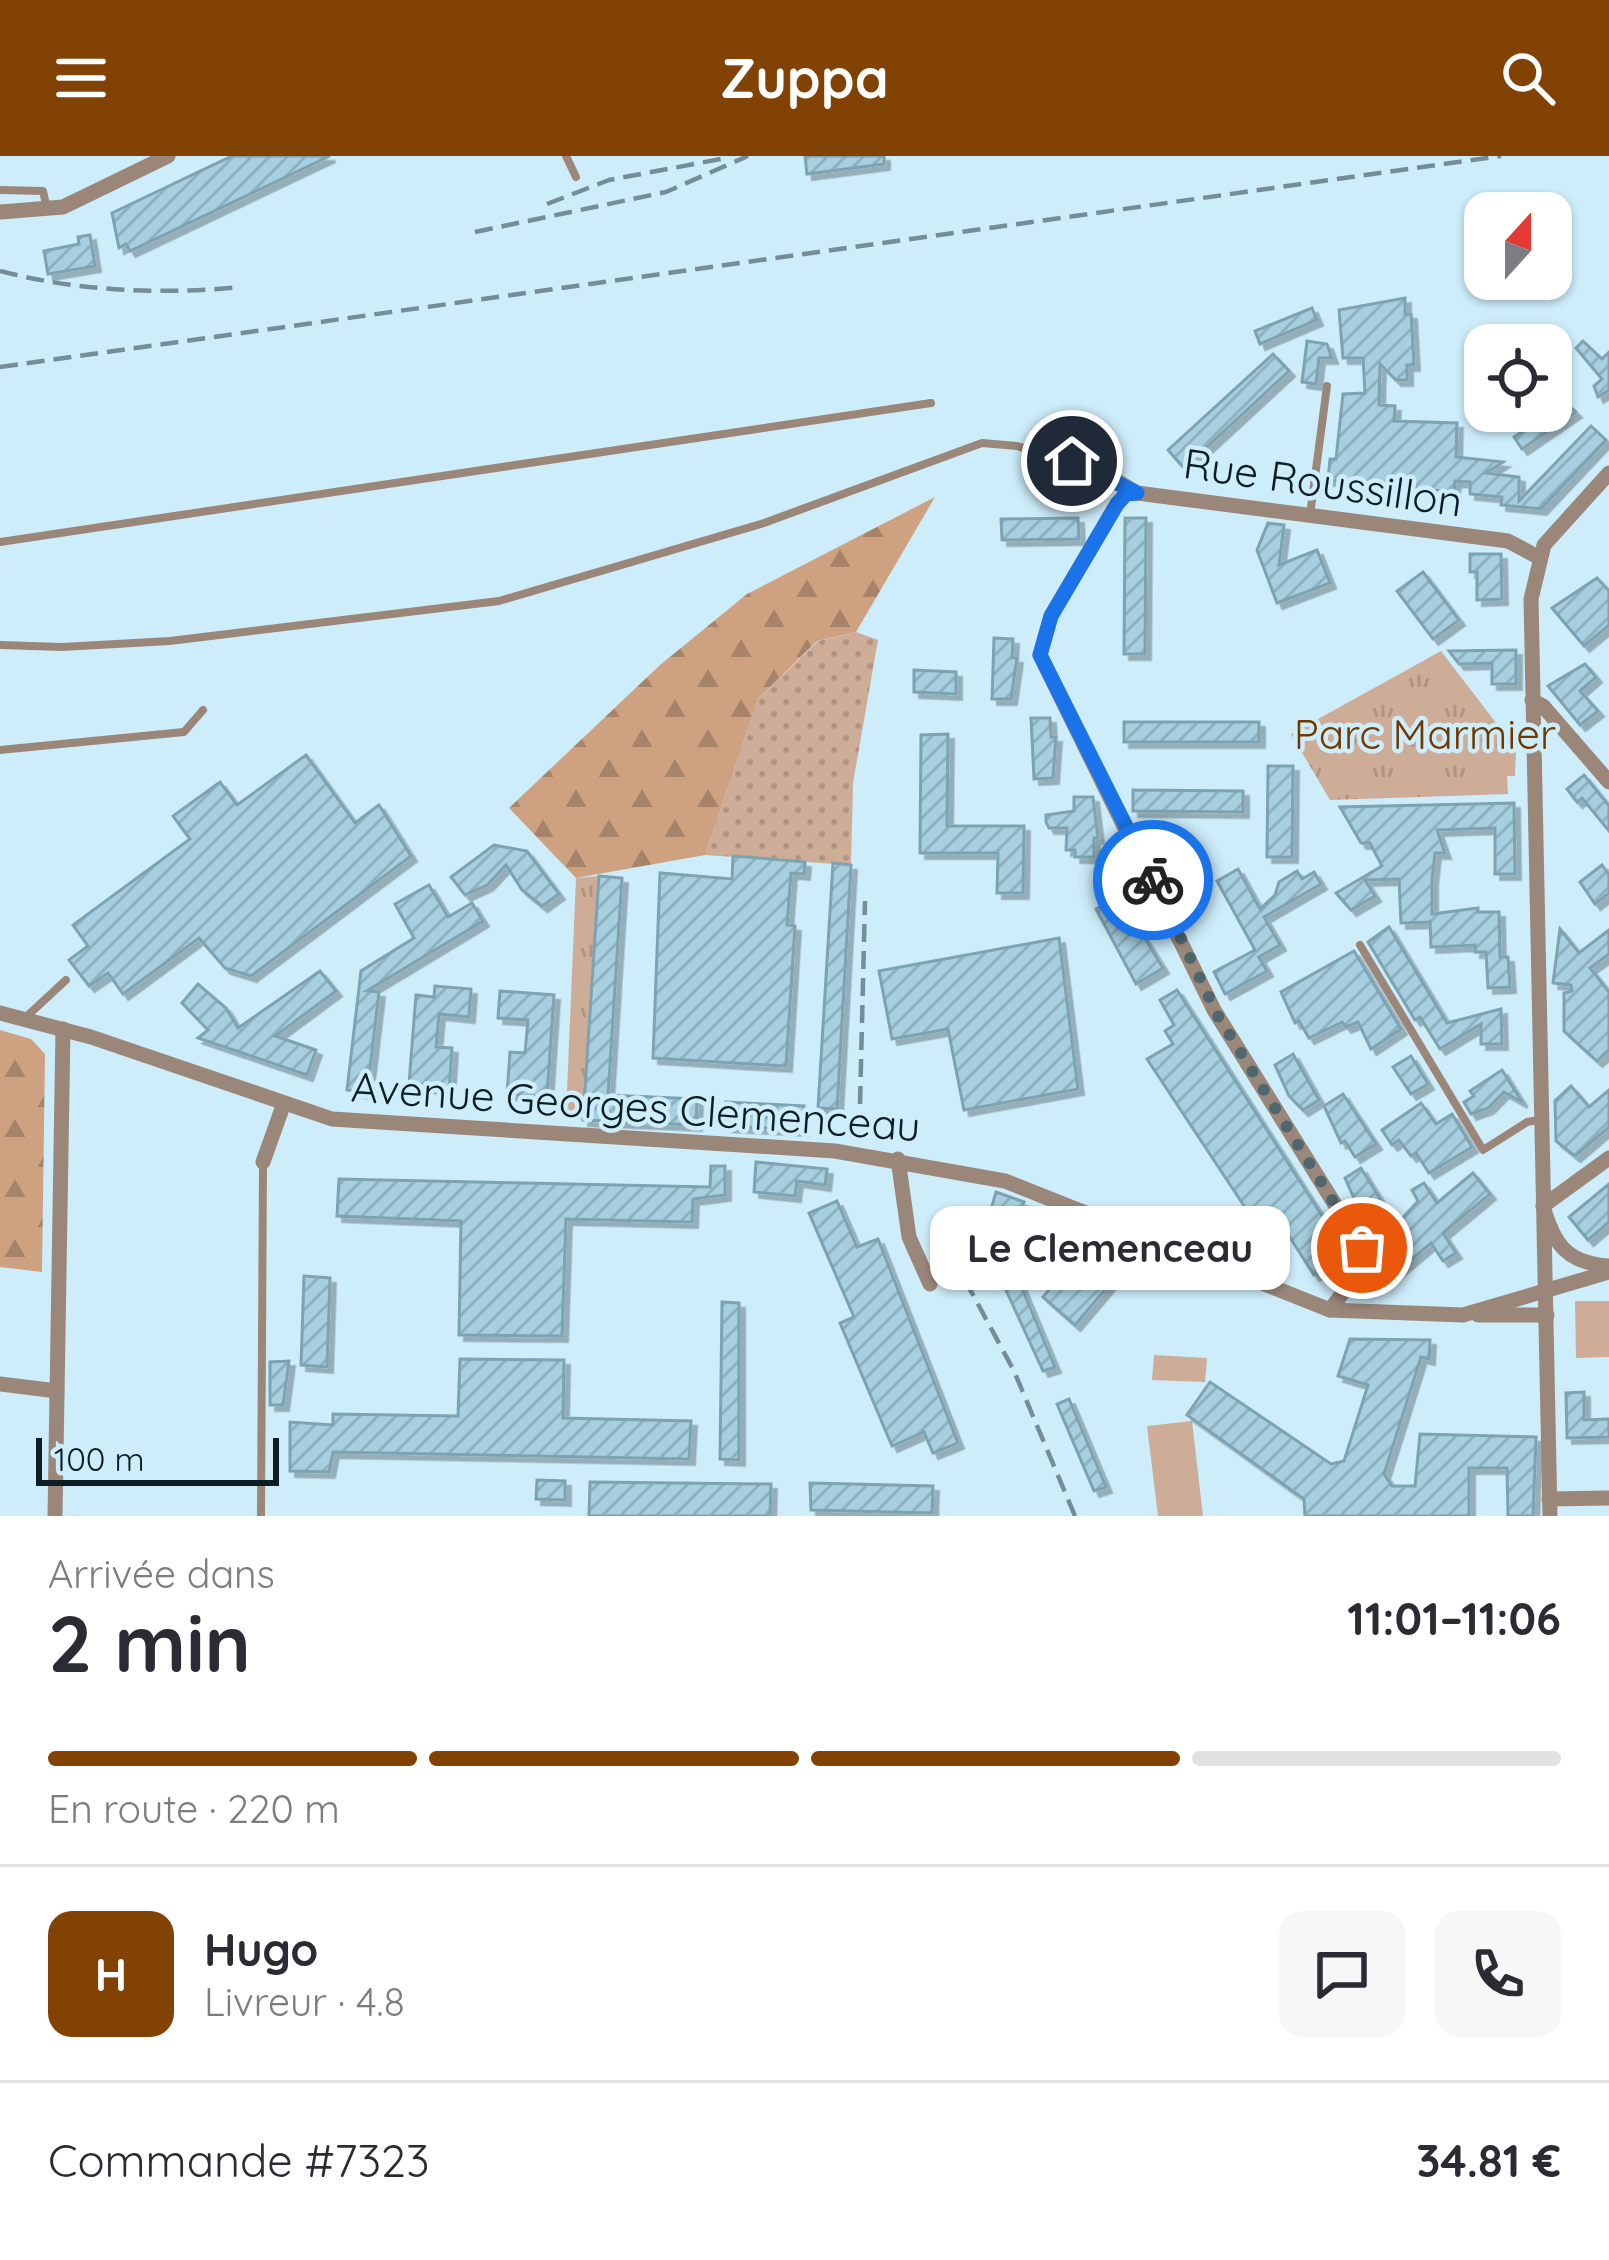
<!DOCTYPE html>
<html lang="fr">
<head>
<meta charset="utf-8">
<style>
  body { margin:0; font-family:Quicksand,sans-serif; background:#f7f7f7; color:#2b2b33; height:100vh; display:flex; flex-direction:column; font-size:45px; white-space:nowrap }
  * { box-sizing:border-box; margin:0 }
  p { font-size:39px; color:#7c7c81 }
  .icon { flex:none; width:66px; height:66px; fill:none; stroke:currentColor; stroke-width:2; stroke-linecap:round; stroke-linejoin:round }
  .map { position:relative; height:1360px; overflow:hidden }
  .panel { display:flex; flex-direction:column; background:#fff; flex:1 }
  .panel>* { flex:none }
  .needle { width:78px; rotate:21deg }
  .controls { position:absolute; left:1464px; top:36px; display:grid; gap:24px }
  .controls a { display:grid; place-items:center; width:108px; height:108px; border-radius:24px; background:#fff; box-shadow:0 3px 9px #0004; font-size:60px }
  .scale { position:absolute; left:36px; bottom:30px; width:243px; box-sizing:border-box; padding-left:12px; border:6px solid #0d1d23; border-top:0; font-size:33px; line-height:42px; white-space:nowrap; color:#0d1d23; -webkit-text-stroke:9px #cdedfb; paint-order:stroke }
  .pin { position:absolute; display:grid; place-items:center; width:102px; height:102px; color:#fff; margin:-51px; border:6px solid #fff; border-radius:50%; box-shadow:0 3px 12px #0007 }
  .courier { position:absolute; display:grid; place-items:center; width:120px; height:120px; margin:-60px; border:9px solid #1a73e8; border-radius:50%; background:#fff; color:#222; box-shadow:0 3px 15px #0007 }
  .bubble { position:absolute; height:84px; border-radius:24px; background:#fff; box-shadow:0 3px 9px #0004; font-size:39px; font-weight:700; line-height:84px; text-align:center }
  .overview em { font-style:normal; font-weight:700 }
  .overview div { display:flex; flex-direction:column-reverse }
  .overview { display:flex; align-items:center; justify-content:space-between; height:204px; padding:0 48px }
  h1 { font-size:78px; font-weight:700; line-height:90px }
  .bar { display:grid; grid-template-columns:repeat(4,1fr); gap:18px 12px; align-content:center; height:144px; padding:0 48px }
  .bar i { height:15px; border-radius:9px; background:#e1e1e2 }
  .bar .current { background:#814204 }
  .bar p { grid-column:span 4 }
  .line { display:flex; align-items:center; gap:30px; padding:0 48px; border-top:3px solid #e1e1e2 }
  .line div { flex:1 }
  .round { display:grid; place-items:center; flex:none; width:126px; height:126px; border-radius:24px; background:#f7f7f7 }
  header { display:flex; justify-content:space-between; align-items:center; height:156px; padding:0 48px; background:#814204; color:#fff; font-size:54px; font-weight:700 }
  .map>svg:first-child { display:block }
</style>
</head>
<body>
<header><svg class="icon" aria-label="menu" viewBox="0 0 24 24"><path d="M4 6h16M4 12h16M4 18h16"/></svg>Zuppa<svg class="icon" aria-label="search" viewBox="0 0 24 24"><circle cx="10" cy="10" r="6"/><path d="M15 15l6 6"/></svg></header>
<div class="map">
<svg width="1609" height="1360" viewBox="0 0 1609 1360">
  <defs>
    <pattern id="grass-tufts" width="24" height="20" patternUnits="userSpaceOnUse" patternTransform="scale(3)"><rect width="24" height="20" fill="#cdad97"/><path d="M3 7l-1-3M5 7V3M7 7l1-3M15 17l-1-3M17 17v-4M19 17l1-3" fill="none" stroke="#af9482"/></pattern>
    <pattern id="forest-firs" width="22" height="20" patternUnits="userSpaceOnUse" patternTransform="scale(3)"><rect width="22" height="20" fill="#cea181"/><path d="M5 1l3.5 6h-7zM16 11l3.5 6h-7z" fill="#a68369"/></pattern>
    <pattern id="garden-dots" width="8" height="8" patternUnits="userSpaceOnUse" patternTransform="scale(3)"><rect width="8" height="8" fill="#cdad97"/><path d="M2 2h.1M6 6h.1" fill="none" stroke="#af9482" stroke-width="1.8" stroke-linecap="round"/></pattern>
    <pattern id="building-hatch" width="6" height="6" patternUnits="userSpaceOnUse" patternTransform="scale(3)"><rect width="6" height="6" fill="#a7cfdf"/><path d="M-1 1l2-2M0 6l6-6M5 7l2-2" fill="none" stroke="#8fb1bf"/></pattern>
    <filter id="shadow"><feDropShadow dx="5.5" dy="5.5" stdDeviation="0" flood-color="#0004"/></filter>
  </defs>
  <rect width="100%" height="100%" fill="#cdedfb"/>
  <!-- grass -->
  <g fill="url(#grass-tufts)">
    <path d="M1441 495 1516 593 1515 620H1507L1508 638 1330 644 1291 578Z"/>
    <path d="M599 720 583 964 566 958 576 722Z"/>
  </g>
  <!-- forest -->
  <g fill="url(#forest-firs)">
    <path d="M935 341 856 476 817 485 758 543 705 699 576 722 509 652 660 509 747 438Z"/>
    <path d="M0 874 31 883 45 898 42 1116 0 1111Z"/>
  </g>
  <!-- garden -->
  <path fill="url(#garden-dots)" d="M856 476 878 484 853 627 851 709 705 699 758 543 818 485Z"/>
  <!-- pitch -->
  <g fill="#cdad97">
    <path d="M1575 1145H1609V1201L1576 1202Z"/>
    <path d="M1154 1199 1207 1202 1205 1226 1152 1224Z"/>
    <path d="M1192 1265 1203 1360H1158L1147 1270Z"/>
  </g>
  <!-- building -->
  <g fill="url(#building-hatch)" stroke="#7da3b3" stroke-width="3" filter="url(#shadow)">
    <path d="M232 0H330L130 95 126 88 119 92 112 57Z"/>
    <path d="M805 0H884V8L807 18Z"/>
    <path d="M90 79 95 110 48 118 44 95 79 88 78 81Z"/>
    <path d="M1405 142V158H1411L1414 209H1407V224H1396L1380 208 1379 249 1395 250 1394 265 1457 267 1456 301 1503 306 1486 317 1519 321V345L1591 270 1606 284 1541 353 1501 349 1502 341 1470 338V326L1455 325 1454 336 1328 324 1330 303H1336L1343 238 1365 237 1363 202H1343L1339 154Z"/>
    <path d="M1312 152 1317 164 1260 188 1255 175Z"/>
    <path d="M1307 185 1327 188 1332 202H1319L1316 228 1302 226Z"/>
    <path d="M1583 185 1602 203 1609 196V234L1598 241 1594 230 1602 223 1576 192Z"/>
    <path d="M1273 198 1289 215 1184 312 1168 294Z"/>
    <path d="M1566 247 1576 256 1522 293 1514 281Z"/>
    <path d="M1078 362 1079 383 1002 384 1001 363Z"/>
    <path d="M1125 362H1146L1145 498H1124Z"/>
    <path d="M1268 367 1284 369 1279 409 1317 394 1330 427 1277 447 1257 394Z"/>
    <path d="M1470 398H1501L1502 443 1477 444V416H1470Z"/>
    <path d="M1423 416 1459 464 1433 483 1397 435Z"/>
    <path d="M1597 422 1609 435V469L1584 490 1552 452Z"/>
    <path d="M994 482 1013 483 1012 502H1017L1011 543H992Z"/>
    <path d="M1516 494V528H1492V507L1459 508 1449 495Z"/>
    <path d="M1585 508 1596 521 1580 535 1598 555 1580 569 1548 530Z"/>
    <path d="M914 514 956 516V538L914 536Z"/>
    <path d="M1031 562H1050L1051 581H1056L1053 622 1034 623Z"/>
    <rect x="1124" y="566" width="135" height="20"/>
    <path d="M948 578 947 670H1024L1023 737H997L998 697H920L921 579Z"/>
    <path d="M306 599 355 667 379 649 411 700 251 820 225 812 199 782 123 838 108 817 89 830 69 804 88 790 73 769 190 683 173 660 220 626 237 649Z"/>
    <path d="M1268 610H1293L1292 701H1267Z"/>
    <path d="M1584 619 1609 650V675L1582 642 1577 646 1567 633Z"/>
    <path d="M1133 634 1243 635V656L1133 655Z"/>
    <path d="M1074 641H1093L1098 682H1094V701H1075V694H1066L1067 672H1049L1046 666V659L1074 655Z"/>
    <path d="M1514 647 1515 718H1495V672L1437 674 1445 697H1435L1432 723V758L1478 752V756H1499L1500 801H1508L1510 831 1488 832 1486 796H1475V789L1431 791 1430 766 1401 767 1399 723 1365 724 1375 740 1351 754 1336 737 1382 710 1370 687H1361L1340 651Z"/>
    <path d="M494 689 527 695 559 738 542 750 522 734 506 709 487 729 465 739 451 721Z"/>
    <path d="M733 700 805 706 804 718 791 717 787 769 795 770 786 910 653 902 660 717 732 723Z"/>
    <path d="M833 707 851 709 837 953 818 952Z"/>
    <path d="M1602 709 1609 719V737L1595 748 1580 726Z"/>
    <path d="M1238 713 1260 753 1275 739 1279 726 1297 715 1302 723 1314 716 1321 728 1264 761 1280 789 1259 801 1267 815 1225 838 1214 816 1255 794 1217 725Z"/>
    <path d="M599 720 622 722 608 939 697 943 696 969 583 964Z"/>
    <path d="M429 729 448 761 472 747 483 765 367 835 379 836 367 937 347 934 361 815 414 782 395 748Z"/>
    <path d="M1133 734 1141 751 1129 757 1163 812 1136 828 1096 753Z"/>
    <path d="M1389 771 1447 867 1501 853 1502 888H1481V868L1440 893 1420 861 1415 864 1368 786Z"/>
    <path d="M1560 773 1579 797 1609 774V798L1590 812 1609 836V894L1597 905 1564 875V837L1572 835 1571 829 1553 827Z"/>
    <path d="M1059 782 1078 933 964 954 948 873 892 883 879 815Z"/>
    <path d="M1354 795 1401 873 1371 893 1358 866 1346 871 1342 866 1309 882 1299 865 1295 867 1281 836Z"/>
    <path d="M320 815 336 835 275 880 316 894 307 919 198 882 208 874 182 847 198 828 226 852 238 872Z"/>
    <path d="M435 830 471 833 469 861 439 858 436 891 452 892 449 936 409 927 416 839 434 841Z"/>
    <path d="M1177 834 1340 1088 1335 1092 1342 1103 1314 1119 1287 1077 1258 1071 1147 903 1173 888 1165 875 1174 869 1160 844Z"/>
    <path d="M500 835 554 839 547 941 507 938 510 896 525 897 528 864 498 862Z"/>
    <path d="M1293 898 1319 944 1303 954 1289 940 1275 909Z"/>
    <path d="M1411 900 1428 928 1411 938 1393 911Z"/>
    <path d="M1502 914 1522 946 1504 936 1488 952 1471 958 1464 946 1474 940 1470 935Z"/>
    <path d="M1571 930 1589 951 1609 934V971L1575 1000 1556 985 1555 945Z"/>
    <path d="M1343 938 1376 988 1355 1001 1345 985 1341 987 1324 950Z"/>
    <path d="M726 946 804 950 803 974 725 970Z"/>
    <path d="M1421 947 1436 968 1452 958 1472 991 1429 1017 1416 997 1411 1000 1399 984 1392 989 1382 974Z"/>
    <path d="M756 1006 827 1013 825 1029 797 1025 795 1040 754 1036Z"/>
    <path d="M711 1010H725V1039L693 1043 692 1066 566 1063 562 1180 459 1179 461 1065 337 1060 339 1023 710 1031Z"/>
    <path d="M1361 1012 1396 1069 1418 1045 1412 1034 1424 1027 1437 1047 1473 1017 1490 1038 1443 1077 1456 1097 1443 1105 1431 1087 1382 1128 1378 1124 1372 1129 1367 1124 1378 1103 1374 1093 1383 1083 1357 1049 1345 1022Z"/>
    <path d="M1609 1028V1066L1588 1084 1569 1061Z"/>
    <path d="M996 1036 1024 1046 1017 1066 990 1057Z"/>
    <path d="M837 1045 857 1091 878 1083 958 1287 933 1297 924 1276 892 1290 840 1167 854 1161 809 1057Z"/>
    <path d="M1009 1064 1029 1075 1017 1094 1000 1083Z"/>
    <path d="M1006 1094 1055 1211 1043 1215 994 1108Z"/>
    <path d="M1082 1095 1114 1123 1075 1169 1043 1141Z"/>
    <path d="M304 1120 330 1122 327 1211 301 1209Z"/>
    <path d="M722 1146 739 1147V1304L720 1303Z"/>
    <path d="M1350 1183 1430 1184 1429 1203 1421 1201 1384 1318 1392 1330H1415L1420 1278 1536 1281 1533 1360H1508L1507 1312H1469V1360H1305L1304 1343 1187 1259 1210 1226 1331 1308 1344 1305 1368 1229 1338 1220Z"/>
    <path d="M460 1203 564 1204 563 1262 691 1265 689 1303 333 1296 329 1316 290 1315V1266L333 1269V1258L458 1260Z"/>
    <path d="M289 1205 283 1249H270V1206Z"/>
    <path d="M1584 1236V1264L1609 1263V1281L1567 1282 1566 1237Z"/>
    <path d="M1069 1243 1106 1331 1094 1335 1057 1248Z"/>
    <path d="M537 1324 565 1325V1344L536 1343Z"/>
    <path d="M590 1326 771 1328 770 1360H589Z"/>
    <path d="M810 1327 933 1330 932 1357 811 1354Z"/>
  </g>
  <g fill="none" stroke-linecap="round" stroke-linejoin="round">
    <!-- lane -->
    <g stroke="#9b877a" stroke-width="8">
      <path d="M566 0 576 21"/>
      <path d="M0 34 43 35 47 53"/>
      <path d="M1044 295 1068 268"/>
      <path d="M1310 359 1327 230"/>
      <path d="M0 386 931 247"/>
      <path d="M0 489 62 491 170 485 499 445 764 367 982 287 1017 290 1100 315"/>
      <path d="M0 594 184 576 203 554"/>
      <path d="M1360 789 1483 994 1527 966 1539 964"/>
      <path d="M25 862 66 824"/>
      <path d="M261 1360 263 1008"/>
    </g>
    <!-- street -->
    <g stroke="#9b877a" stroke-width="15">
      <path d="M0 56 63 51 168 0"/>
      <path d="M1100 315 1137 337 1508 385 1538 401"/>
      <path d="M1137 337 1126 338 1117 348 1051 460 1040 499 1214 854 1362 1092 1359 1115 1330 1154"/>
      <path d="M1532 544 1543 550 1609 626"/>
      <path d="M0 857 91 881 332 963 835 995 1005 1025 1330 1154 1463 1159 1609 1116"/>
      <path d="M1609 1002 1543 1050C1554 1089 1567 1107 1609 1110"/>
      <path d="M898 1003 909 1081 930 1128"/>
      <path d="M263 1006 284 947"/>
      <path d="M1478 1159H1547"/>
      <path d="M0 1228 57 1235"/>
      <path d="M1549 1343 1609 1342"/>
      <path d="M55 1360 63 873"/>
      <path d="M1550 1360 1531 443 1544 389 1609 317"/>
    </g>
    <!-- rail -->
    <g stroke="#748d97" stroke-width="4.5" stroke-dasharray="18 9" stroke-linecap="butt">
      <path d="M547 48 609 24 726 2"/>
      <path d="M475 76 666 36 748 0"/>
      <path d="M0 115C76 135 162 139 240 131"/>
      <path d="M0 211 1501 0"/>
      <path d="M860 948 865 745"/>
      <path d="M965 1124 1014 1215 1075 1360"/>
    </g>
  </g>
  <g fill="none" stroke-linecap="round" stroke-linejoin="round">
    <!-- done -->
    <path stroke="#50666f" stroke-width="12" stroke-dasharray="0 21.6" d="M1153 724 1218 860 1362 1092"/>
    <!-- route -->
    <path stroke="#1a73e8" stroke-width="15" d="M1072 305 1137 337 1126 338 1117 348 1051 460 1040 499 1153 724"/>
  </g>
  <g text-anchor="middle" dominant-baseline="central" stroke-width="9" stroke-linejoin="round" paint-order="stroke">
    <!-- street labels -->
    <g font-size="42" fill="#0d1d23" stroke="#cdedfb">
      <text transform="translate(1323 326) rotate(8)">Rue Roussillon</text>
      <text transform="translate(636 950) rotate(4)">Avenue Georges Clemenceau</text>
    </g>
    <!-- park labels -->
    <g font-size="42" fill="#703700" stroke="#cdedfb">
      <text x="1425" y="577">Parc Marmier</text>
    </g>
  </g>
</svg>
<div class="controls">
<a><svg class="needle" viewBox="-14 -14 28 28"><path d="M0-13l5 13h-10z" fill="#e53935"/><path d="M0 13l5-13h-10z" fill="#7c7c81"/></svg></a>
<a><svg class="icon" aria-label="locate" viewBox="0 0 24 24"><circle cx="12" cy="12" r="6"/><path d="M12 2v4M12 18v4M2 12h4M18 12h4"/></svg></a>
</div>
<div class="scale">100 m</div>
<div class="pin" style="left:1362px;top:1092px;background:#ea580c"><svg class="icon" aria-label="bag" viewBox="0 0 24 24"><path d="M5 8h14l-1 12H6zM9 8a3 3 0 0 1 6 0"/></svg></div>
<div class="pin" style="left:1072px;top:305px;background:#1f2937"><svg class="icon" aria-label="home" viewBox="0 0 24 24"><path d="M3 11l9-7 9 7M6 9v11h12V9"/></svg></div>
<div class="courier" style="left:1153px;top:724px"><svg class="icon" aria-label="bike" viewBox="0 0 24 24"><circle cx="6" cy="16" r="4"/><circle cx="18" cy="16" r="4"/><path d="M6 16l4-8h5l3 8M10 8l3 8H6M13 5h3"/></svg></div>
<div class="bubble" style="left:930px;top:1050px;width:360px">Le Clemenceau</div>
</div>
<section class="panel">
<div class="overview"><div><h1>2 min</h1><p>Arrivée dans</p></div><em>11:01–11:06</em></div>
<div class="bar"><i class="current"></i><i class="current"></i><i class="current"></i><i></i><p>En route · 220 m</p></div>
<div class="line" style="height:216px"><b class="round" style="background:#814204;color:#fff">H</b><div><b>Hugo</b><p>Livreur · 4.8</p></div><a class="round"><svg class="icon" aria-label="chat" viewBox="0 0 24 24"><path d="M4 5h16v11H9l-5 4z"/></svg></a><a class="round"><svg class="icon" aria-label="phone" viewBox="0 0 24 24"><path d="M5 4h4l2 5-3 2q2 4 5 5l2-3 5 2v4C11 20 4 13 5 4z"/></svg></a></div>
<div class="line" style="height:156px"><div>Commande #7323</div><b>34.81 €</b></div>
</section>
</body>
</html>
